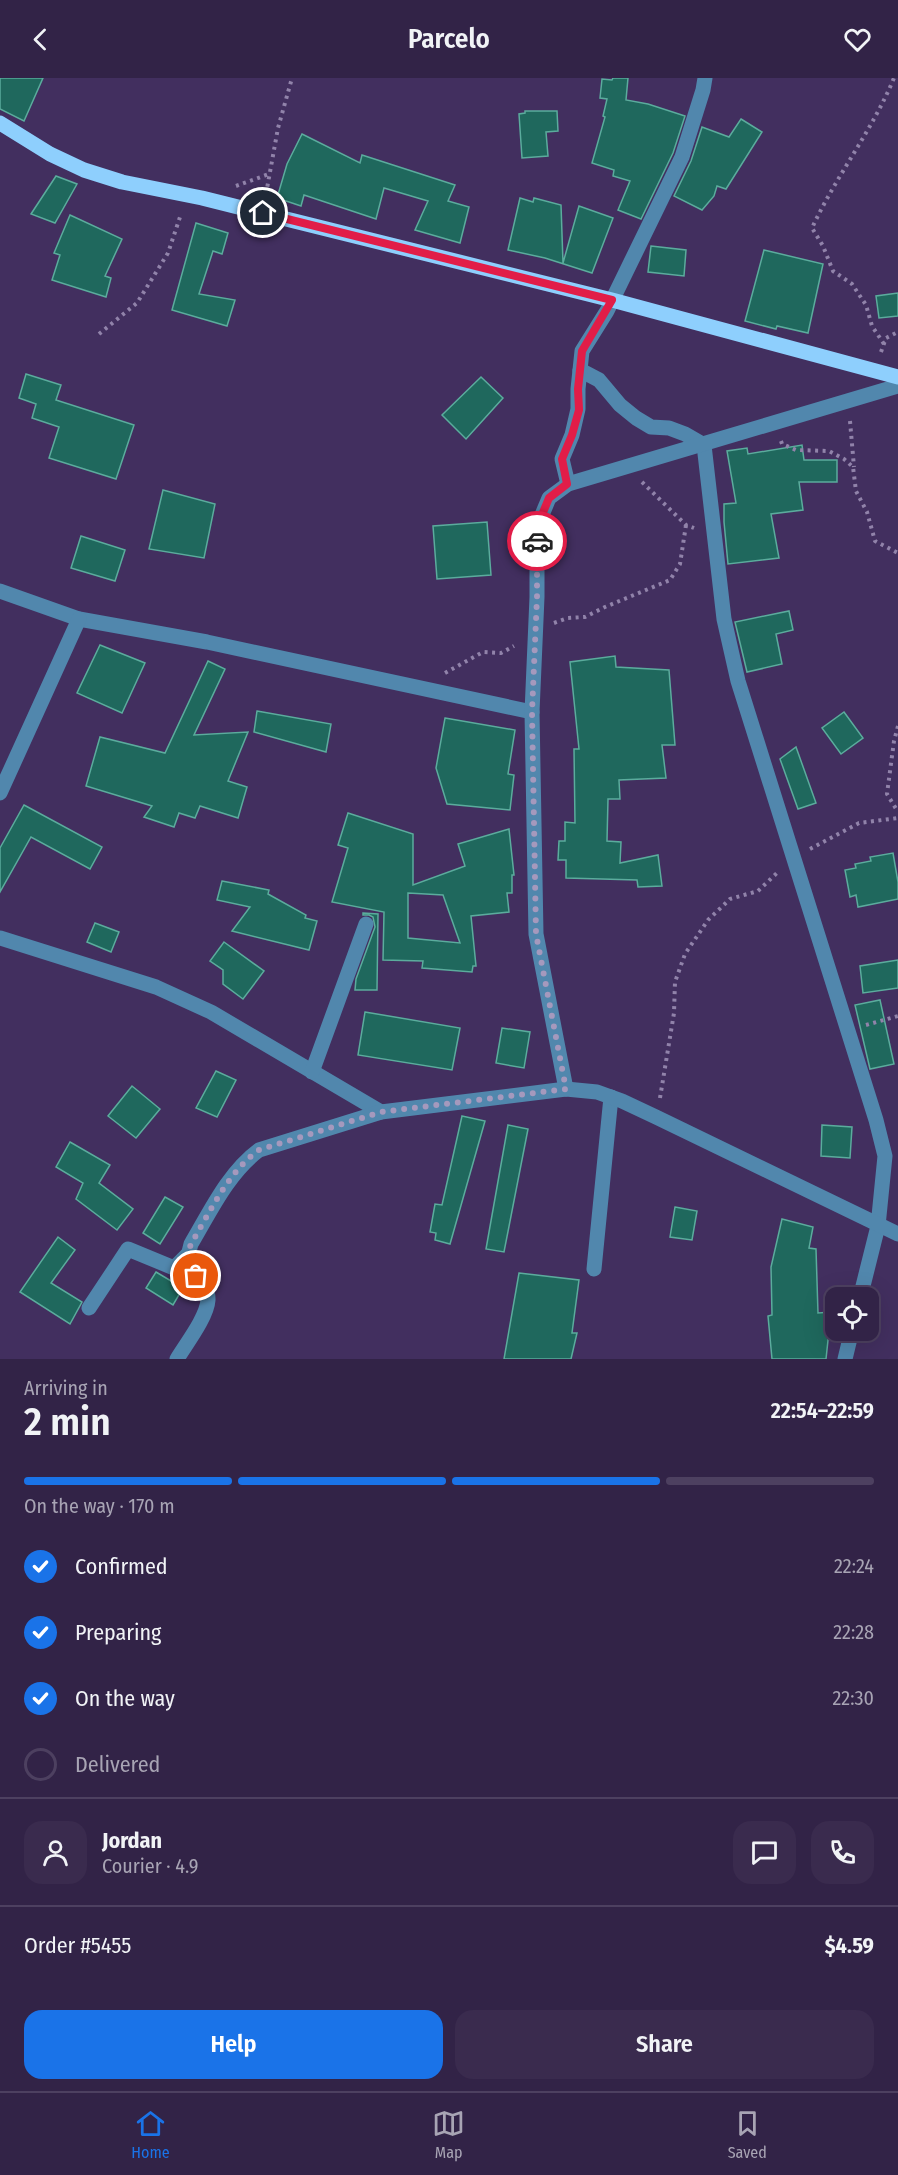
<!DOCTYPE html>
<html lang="en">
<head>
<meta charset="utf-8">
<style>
  body { margin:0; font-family:"Fira Sans Condensed",sans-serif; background:#3a2b4e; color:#f1f3f6; height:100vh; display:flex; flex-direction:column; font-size:22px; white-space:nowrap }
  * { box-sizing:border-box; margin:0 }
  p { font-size:20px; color:#a8a4b4 }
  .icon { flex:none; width:33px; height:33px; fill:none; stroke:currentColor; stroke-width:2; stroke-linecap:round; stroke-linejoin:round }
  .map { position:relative; height:1281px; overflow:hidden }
  .drawer { display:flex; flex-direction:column; background:#322347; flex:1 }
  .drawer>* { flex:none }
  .controls { position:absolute; left:825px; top:1209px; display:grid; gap:12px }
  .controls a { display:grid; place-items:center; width:54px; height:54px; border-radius:12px; background:#322347; box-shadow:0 6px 24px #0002,0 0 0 2px #4d4060; font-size:30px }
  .pin { position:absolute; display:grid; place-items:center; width:51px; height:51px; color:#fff; margin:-26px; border:3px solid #fff; border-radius:50%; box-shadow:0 2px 6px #0007 }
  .courier { position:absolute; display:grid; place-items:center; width:60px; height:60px; margin:-30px; border:4px solid #e11d48; border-radius:50%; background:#fff; color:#222; box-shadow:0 2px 8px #0007 }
  .headline em { font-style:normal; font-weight:600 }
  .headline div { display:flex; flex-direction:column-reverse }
  .headline { display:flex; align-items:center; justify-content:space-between; height:102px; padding:0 24px }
  h1 { font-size:39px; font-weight:600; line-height:45px }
  .bar { display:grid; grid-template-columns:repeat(4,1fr); gap:9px 6px; align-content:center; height:72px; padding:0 24px }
  .bar i { height:8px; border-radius:4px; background:#4d4060 }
  .bar .selected { background:#1a73e8 }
  .bar p { grid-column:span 4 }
  .line { display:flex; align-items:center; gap:15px; padding:0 24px; border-top:2px solid #4d4060 }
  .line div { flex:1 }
  .round { display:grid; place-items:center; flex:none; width:63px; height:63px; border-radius:18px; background:#3a2b4e }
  ol { padding:0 24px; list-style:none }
  li { display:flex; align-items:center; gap:18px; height:66px }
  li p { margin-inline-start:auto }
  li .icon { padding:6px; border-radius:50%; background:#1a73e8; color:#fff; stroke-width:4 }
  li:last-child { color:#a8a4b4 }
  li i { width:33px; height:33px; border:3px solid #4d4060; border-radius:50% }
  .action { display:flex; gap:12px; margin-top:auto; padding:12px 24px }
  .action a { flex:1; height:69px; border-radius:18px; background:#1a73e8; color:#fff; font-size:24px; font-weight:600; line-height:69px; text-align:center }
  .action a+a { background:#3a2b4e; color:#f1f3f6 }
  header { display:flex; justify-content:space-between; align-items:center; height:78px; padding:0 24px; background:#322347; font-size:27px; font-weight:600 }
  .tabs { display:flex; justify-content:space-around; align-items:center; height:84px; border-top:2px solid #4d4060; background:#322347; font-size:16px; color:#a8a4b4 }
  .tabs a { display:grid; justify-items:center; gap:3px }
  .tabs .selected { color:#1a73e8 }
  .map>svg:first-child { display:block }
</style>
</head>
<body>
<header><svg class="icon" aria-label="back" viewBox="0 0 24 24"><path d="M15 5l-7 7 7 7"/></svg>Parcelo<svg class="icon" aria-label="heart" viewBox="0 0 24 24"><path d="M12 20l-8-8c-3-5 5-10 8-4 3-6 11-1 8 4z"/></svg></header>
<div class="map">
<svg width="898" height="1281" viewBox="0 0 898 1281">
  <rect width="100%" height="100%" fill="#422f5f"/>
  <!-- building -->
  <g fill="#1f685d" stroke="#5bac9d" stroke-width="1.5" fill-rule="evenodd">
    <path d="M0 0H43L24 43 0 31Z"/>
    <path d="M613 0H628L626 22 648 26 685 38 673 75 641 141 618 132 630 103 613 98 614 92 592 85 605 39 603 38 607 21 600 20 602 1 612 2Z"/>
    <path d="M525 33H557L558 53 546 54 548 78 522 80 519 36 525 35Z"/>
    <path d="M741 41 762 54 726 111 717 108 714 118 702 132 674 118 691 83 702 49 729 59Z"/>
    <path d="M302 56 360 85 362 77 455 107 448 123 469 129 460 165 415 152 428 123 384 110 376 141 304 117 301 128 277 120 287 86Z"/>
    <path d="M56 98 77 106 55 145 31 136Z"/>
    <path d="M520 120 533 124 534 120 561 127 563 185 579 128 613 140 592 195 545 180 508 172Z"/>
    <path d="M70 137 122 161 105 198 111 200 106 219 52 202 60 177 54 175Z"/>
    <path d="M196 145 228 155 222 176 213 173 199 216 235 222 227 248 172 232Z"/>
    <path d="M651 168 686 172 684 198 648 194Z"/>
    <path d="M764 172 823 186 808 255 777 248 776 251 745 243Z"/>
    <path d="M898 215V238L879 240 876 218Z"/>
    <path d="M26 296 61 307 56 322 134 347 116 401 49 380 59 349 32 340 36 326 19 320Z"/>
    <path d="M481 299 503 320 466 361 442 337Z"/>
    <path d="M802 367 804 382H837V404H799L803 432 771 436 779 480 728 486 724 444V426L736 425 727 373 747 370 748 376Z"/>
    <path d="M163 412 215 426 204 480 149 471Z"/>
    <path d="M487 444 491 497 437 501 433 448Z"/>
    <path d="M81 458 125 472 115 503 71 490Z"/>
    <path d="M789 533 793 552 776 556 782 586 747 594 735 544Z"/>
    <path d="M100 567 145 585 122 635 77 615Z"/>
    <path d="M615 578 616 589 669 592 675 667H662L666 700 619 702 620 721H608L607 763 621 764 620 785 658 777 662 808 638 809 637 802 566 800V782H558L559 763H565V744L575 745 574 671H579L570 584Z"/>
    <path d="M208 583 225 591 194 657 248 654 228 703 247 709 238 740 200 728 195 740 179 735 174 749 144 739 152 728 86 708 100 659 165 675Z"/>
    <path d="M257 633 331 646 326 674 254 654Z"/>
    <path d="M844 634 863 660 841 676 822 650Z"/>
    <path d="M445 640 515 652 508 696 514 697 510 732 447 726 436 690Z"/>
    <path d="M796 669 816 725 798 731 780 681Z"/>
    <path d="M24 727 102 769 90 791 31 759 0 814V770Z"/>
    <path d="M348 735 413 756V807L465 788 458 766 509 751 514 797H512V815H507L509 834 471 838 476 888H473L472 894 422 890 423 883 383 882 384 834 332 824 348 770 338 767ZM408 815 443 817 460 865 408 860Z"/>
    <path d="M893 775 898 804V821L858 829 856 817 850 819 845 792 856 790 855 786 871 783 870 779Z"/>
    <path d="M222 803 269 812 268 816 306 837 305 840 317 843 309 872 232 853 250 829 217 822Z"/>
    <path d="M363 835 378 836 377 912H355L356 901 375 849 373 839 369 837H363Z"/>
    <path d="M95 845 119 854 111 874 87 864Z"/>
    <path d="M224 864 264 893 243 921 223 906V892L210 883Z"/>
    <path d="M898 882V910L863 915 860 888Z"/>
    <path d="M880 922 894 986 870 991 855 927Z"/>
    <path d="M365 934 460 950 452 992 358 977Z"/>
    <path d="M502 950 530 954 524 990 496 985Z"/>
    <path d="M216 993 236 1002 217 1039 196 1030Z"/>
    <path d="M132 1008 160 1031 136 1060 108 1038Z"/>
    <path d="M462 1038 485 1043 450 1166 435 1162 436 1155 430 1154 435 1126 442 1127Z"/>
    <path d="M508 1047 528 1051 504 1174 486 1171Z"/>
    <path d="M822 1047 852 1049 850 1080 821 1078Z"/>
    <path d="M70 1064 110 1087 99 1105 133 1131 117 1152 76 1121 83 1105 56 1089Z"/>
    <path d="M165 1119 183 1129 160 1166 143 1155Z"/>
    <path d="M675 1129 697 1133 692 1162 670 1159Z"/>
    <path d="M782 1141 813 1149 809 1170 816 1171 818 1235 831 1234 826 1281H772L768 1238 772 1237 771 1189Z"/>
    <path d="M58 1159 75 1172 51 1205 82 1224 70 1246 20 1214Z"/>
    <path d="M156 1194 183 1210 173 1227 146 1210Z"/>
    <path d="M519 1195 579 1202 572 1255H577L571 1281H504Z"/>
  </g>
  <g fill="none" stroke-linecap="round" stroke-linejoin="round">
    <!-- path -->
    <g stroke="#9183aa" stroke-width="4" stroke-dasharray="3 4.5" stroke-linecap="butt">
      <path d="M236 108 269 96"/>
      <path d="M266 116 278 50 292 0"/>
      <path d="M99 256 137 225 168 175 181 136"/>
      <path d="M884 266 872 248 866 227 852 206 833 193 823 168 812 150C836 98 872 53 894 0"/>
      <path d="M881 274 886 260 898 254"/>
      <path d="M850 343 854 389"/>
      <path d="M781 363 782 366 796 372 829 373 844 381 853 389 856 413 867 434 875 463 898 475"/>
      <path d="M642 404 686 447 694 450"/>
      <path d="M554 545 568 540 585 539 605 529 670 502 680 486 686 447"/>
      <path d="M445 595 483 574 501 575 514 568"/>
      <path d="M898 648 894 663 887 716 898 734"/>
      <path d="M810 771 859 745 898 740"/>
      <path d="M866 947 898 938"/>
      <path d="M660 1020 674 935 675 904 685 876 708 842 730 821 758 813 778 794"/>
    </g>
    <!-- minor -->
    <g stroke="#5187ad" stroke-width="15">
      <path d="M705 0 703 12 682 79 607 233 582 273 580 292 599 302 620 327 636 340 651 349 669 350 685 356 704 367 724 541 738 603 876 1042 885 1078 878 1148 860 1220"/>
      <path d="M568 406 562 381 572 357 578 331V311L580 292"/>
      <path d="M0 513 79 541 207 564 532 634"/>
      <path d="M0 715 79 541"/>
      <path d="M0 860 156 909 211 934 381 1034"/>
      <path d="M312 994 366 846"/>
      <path d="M566 1011 536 856 532 634 537 519V449L549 420 568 406 898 308"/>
      <path d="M594 1191 611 1019"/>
      <path d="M89 1230 128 1171 174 1190 188 1176"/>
      <path d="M177 1281C186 1266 207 1239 208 1222 209 1198 180 1200 191 1166 210 1134 228 1095 259 1072L381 1034 566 1011 597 1014 622 1023 656 1039 898 1156"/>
      <path d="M845 1281 852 1252"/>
    </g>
    <!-- major -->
    <path stroke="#8ecffd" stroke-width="15" d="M0 45 50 76 84 92 122 104 202 120 612 222 898 299"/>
  </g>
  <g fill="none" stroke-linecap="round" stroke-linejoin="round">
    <!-- done -->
    <path stroke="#a599bd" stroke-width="6" stroke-dasharray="0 10.8" d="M196 1198C187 1186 186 1180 191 1166 210 1134 228 1094 259 1072L381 1034 566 1011 536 856 532 634 537 519V463"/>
    <!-- route -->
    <path stroke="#e11d48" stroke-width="8" d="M263 135 612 222 582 273 578 311 579 332 572 357 562 381 567 406 549 420 537 449V463"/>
  </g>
</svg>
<div class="controls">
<a><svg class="icon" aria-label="locate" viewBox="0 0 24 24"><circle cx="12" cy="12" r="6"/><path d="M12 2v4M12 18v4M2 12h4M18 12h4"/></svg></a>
</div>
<div class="pin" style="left:196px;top:1198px;background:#ea580c"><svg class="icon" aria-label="bag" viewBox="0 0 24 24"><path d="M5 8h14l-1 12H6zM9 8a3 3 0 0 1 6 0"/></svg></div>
<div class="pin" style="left:263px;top:135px;background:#1f2937"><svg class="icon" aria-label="home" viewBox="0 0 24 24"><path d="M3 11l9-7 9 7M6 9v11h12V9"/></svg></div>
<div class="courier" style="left:537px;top:463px"><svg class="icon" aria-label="car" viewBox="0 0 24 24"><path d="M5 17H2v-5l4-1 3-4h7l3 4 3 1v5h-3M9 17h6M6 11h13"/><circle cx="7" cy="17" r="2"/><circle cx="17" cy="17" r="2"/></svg></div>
</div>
<section class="drawer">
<div class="headline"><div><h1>2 min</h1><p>Arriving in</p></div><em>22:54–22:59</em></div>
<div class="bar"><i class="selected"></i><i class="selected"></i><i class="selected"></i><i></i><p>On the way · 170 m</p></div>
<ol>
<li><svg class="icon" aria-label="check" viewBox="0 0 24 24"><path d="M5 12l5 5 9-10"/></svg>Confirmed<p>22:24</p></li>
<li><svg class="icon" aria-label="check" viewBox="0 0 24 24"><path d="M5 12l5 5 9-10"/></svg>Preparing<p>22:28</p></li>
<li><svg class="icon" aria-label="check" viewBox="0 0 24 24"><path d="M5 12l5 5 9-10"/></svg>On the way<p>22:30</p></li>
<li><i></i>Delivered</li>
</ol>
<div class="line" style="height:108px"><a class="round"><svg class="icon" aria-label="person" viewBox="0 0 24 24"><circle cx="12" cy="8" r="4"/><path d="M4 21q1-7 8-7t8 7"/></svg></a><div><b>Jordan</b><p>Courier · 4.9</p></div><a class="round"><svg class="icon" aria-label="chat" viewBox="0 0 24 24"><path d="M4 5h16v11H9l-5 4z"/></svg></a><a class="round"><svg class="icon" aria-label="phone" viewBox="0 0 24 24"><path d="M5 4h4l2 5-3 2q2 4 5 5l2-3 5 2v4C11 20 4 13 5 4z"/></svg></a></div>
<div class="line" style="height:78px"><div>Order #5455</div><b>$4.59</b></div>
<div class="action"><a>Help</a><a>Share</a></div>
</section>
<nav class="tabs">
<a class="selected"><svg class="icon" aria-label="home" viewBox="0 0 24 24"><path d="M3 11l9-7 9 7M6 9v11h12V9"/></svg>Home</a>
<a><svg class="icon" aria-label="map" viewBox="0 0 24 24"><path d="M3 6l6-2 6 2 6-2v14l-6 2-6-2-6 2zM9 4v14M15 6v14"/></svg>Map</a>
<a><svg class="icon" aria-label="saved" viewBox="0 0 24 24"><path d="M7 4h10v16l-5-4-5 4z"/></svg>Saved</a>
</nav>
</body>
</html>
